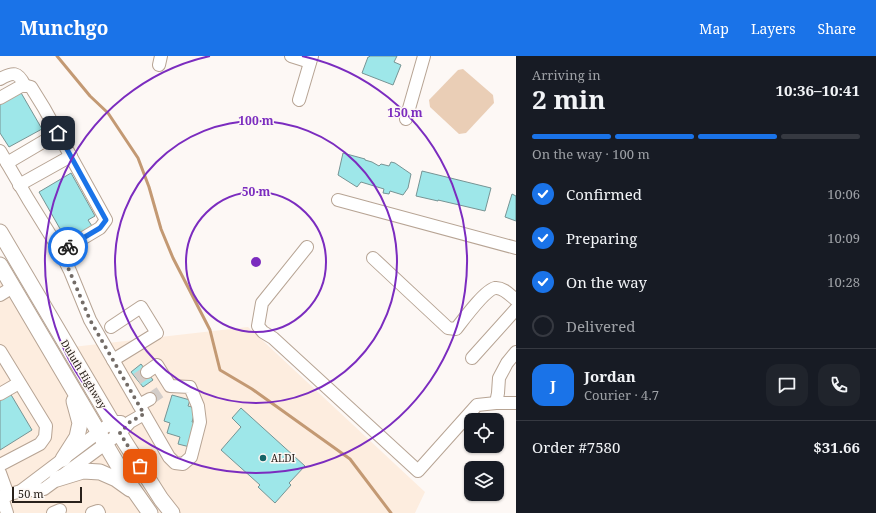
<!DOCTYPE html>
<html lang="en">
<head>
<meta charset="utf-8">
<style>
  body { margin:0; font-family:"Noto Serif",serif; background:#20242c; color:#f1f3f6; height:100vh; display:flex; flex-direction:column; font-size:15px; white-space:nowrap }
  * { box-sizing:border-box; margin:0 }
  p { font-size:13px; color:#9ea1a6 }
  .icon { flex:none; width:22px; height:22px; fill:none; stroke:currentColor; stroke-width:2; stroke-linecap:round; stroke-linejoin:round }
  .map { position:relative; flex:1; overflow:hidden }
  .details { display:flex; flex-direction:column; background:#171b24; width:360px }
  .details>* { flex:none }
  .fabs { position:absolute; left:464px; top:357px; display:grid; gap:8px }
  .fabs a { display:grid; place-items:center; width:40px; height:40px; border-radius:8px; background:#171b24; box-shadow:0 1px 3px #0004; font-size:20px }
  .scale { position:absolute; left:12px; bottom:10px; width:70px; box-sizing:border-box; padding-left:4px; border:2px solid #29211b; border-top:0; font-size:11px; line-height:14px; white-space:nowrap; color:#29211b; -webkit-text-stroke:3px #fdf8f5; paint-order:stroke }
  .pin { position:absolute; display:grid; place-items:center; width:34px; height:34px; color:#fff; margin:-17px; border-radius:8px; box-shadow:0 2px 6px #0006 }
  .courier { position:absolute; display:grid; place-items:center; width:40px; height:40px; margin:-20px; border:3px solid #1a73e8; border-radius:50%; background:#fff; color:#222; box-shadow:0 1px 5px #0007 }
  .overview em { font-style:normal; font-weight:700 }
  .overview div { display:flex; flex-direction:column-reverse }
  .overview { display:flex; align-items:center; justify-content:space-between; height:68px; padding:0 16px }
  h1 { font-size:26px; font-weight:700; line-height:30px }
  .bar { display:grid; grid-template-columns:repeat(4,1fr); gap:6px 4px; align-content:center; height:48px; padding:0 16px }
  .bar i { height:5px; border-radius:3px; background:#363941 }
  .bar .selected { background:#1a73e8 }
  .bar p { grid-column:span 4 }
  .line { display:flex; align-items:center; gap:10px; padding:0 16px; border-top:1px solid #363941 }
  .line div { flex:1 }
  .round { display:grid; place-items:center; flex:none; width:42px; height:42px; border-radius:12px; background:#20242c }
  ol { padding:0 16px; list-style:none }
  li { display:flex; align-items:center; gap:12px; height:44px }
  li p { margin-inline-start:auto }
  li .icon { padding:4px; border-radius:50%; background:#1a73e8; color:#fff; stroke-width:4 }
  li:last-child { color:#9ea1a6 }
  li i { width:22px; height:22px; border:2px solid #363941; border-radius:50% }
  header { display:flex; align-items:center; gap:24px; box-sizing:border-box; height:56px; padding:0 20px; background:#1a73e8; color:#fff }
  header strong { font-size:19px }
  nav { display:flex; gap:22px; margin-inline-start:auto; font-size:14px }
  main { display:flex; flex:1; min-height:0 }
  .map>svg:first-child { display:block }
</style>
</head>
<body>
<header>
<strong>Munchgo</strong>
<nav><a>Map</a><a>Layers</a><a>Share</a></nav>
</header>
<main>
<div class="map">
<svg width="516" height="457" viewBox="0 0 516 457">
  <rect width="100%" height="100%" fill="#fdf8f5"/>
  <!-- built -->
  <path fill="#fdeddf" d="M0 203 55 293 248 271 425 436 415 457H0Z"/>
  <!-- green -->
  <path fill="#eaceb6" d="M463 13 493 39 494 47 466 77 459 78 430 51 429 44 458 14Z"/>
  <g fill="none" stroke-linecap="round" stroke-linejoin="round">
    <!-- stream -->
    <path stroke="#c39973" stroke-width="3" d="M57 0 90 40 108 57 138 102 149 131 161 173 173 202 210 274 220 314 252 333 350 403 391 457"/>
  </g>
  <!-- building -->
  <g fill="#9ee7e9" stroke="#779494">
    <path d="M370 0H397L394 6 401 9 393 29 362 17 368 1H369Z"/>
    <path d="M20 35 42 73 9 91 0 77V47Z"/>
    <path d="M343 97 365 103V104L372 106 379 110 381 108 389 110 391 106 395 107 411 118 408 132 403 139 390 135 389 138 383 137 384 133 361 126 357 131 338 119Z"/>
    <path d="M422 115 491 132 485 155 438 144V145L416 140Z"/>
    <path d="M71 117 95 160 88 164 92 170 67 185 39 136Z"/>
    <path d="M512 138 516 140V165L505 161Z"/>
    <path d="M141 308 153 324 143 331 131 316Z"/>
    <path d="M10 337 32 374 0 394V343Z"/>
    <path d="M172 339 190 344 188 350 196 352 192 366 197 367 190 391 178 388 180 381 167 377 170 367 164 365Z"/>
    <path d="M241 352 305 410 289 427 291 429 275 447 258 431 260 429 221 394 241 371 232 362Z"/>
  </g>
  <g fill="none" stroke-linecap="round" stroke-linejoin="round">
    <!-- minor-tunnel -->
    <g stroke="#d3cdc9" stroke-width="12" stroke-dasharray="12 6" stroke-linecap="butt">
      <path d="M137 323 147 316"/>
      <path d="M150 343 162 335"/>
    </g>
    <defs>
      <g id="minor">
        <path d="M291 0 310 6"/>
        <path d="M159 9 161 0"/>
        <path d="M0 23C13 16 18 15 25 30"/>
        <path d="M0 42 23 29 31 31 44 52 106 164 100 172 60 196"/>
        <path d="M299 44 312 0"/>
        <path d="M406 63 424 0"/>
        <path d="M0 95 28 143 59 193 70 215 90 264 169 401 175 407 183 408 191 401 200 366 198 350 190 331 170 330 157 309 147 316"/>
        <path d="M7 107 58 77"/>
        <path d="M19 129 71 100"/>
        <path d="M338 144 516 192"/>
        <path d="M307 191 262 247 258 270 263 276 273 282 418 415 477 349 496 347H516"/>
        <path d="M373 202 448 272 456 273C463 264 485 234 495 232 503 231 510 239 516 244"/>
        <path d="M0 239 13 231"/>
        <path d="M111 271 141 251 157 277 113 304"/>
        <path d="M0 295 46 370 45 381 40 388 0 409"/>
        <path d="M472 302 516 253"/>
        <path d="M0 338 19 327"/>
        <path d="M496 347 498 337 499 322 507 307 516 296"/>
        <path d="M139 349 150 343"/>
        <path d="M0 417 8 439"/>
        <path d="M22 434 112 366H121"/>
        <path d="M0 441 21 435 44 433 120 377 130 366 144 358"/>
        <path d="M2 441 7 457"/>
        <path d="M53 457 60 454"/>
        <path d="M92 457 98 455 99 457"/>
      </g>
      <g id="major">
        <path d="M0 176 112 366 161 443 172 457"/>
        <path d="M0 209 126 423 150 457"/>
        <path d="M63 403 77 381 80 367 74 345"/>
        <path d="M57 423 83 415 100 416 116 423 130 433"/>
      </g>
    </defs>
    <!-- minor casing -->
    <use href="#minor" stroke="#b7a494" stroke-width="14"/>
    <!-- major casing -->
    <use href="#major" stroke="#b7a494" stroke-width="17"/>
    <!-- minor -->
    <use href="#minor" stroke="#fff" stroke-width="12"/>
    <!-- major -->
    <use href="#major" stroke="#fff" stroke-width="15"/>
  </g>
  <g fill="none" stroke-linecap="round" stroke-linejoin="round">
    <!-- done -->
    <path stroke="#736c67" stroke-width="4" stroke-dasharray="0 7.2" d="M68 191 60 196 70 216 90 264 144 358 130 366 120 377 140 410"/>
    <!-- route -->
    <path stroke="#1a73e8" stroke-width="5" d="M58 77 106 164 100 172 68 191"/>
  </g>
  <!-- distance rings -->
  <g fill="none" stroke="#7b2cbf" stroke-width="2">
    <circle cx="256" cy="206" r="70"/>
    <circle cx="256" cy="206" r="141"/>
    <path d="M302 0A211 211 0 1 1 210 0"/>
  </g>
  <!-- markers -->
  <circle fill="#156467" stroke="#fdf8f5" stroke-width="1.5" cx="263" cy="402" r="4"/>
  <g text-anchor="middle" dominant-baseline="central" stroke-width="3" stroke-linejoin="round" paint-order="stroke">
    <!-- street labels -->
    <g font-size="10" fill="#29211b" stroke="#fdf8f5">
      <text transform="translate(84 318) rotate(59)">Duluth Highway</text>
    </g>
    <!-- poi labels -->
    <g font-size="10" fill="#29211b" stroke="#fdf8f5" text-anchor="start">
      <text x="271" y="402">ALDI</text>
    </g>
  </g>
  <circle cx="256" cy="206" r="6" fill="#7b2cbf" stroke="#fdf8f5" stroke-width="2"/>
  <g font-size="12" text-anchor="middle" font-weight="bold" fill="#7b2cbf" stroke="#fdf8f5" stroke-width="3" stroke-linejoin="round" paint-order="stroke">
    <text x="405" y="61">150 m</text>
    <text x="256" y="69">100 m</text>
    <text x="256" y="140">50 m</text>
  </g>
</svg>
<div class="fabs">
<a><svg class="icon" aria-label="locate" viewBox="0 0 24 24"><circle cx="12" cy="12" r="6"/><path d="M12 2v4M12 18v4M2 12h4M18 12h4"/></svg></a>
<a><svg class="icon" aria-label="layers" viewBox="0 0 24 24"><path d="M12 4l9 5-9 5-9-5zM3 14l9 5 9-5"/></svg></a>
</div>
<div class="scale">50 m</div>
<div class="pin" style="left:140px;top:410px;background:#ea580c"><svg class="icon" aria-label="bag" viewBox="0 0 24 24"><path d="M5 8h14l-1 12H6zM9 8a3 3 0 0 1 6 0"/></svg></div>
<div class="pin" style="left:58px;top:77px;background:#1f2937"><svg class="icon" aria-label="home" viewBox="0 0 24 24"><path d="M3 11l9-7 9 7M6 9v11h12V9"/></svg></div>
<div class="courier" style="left:68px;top:191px"><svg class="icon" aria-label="bike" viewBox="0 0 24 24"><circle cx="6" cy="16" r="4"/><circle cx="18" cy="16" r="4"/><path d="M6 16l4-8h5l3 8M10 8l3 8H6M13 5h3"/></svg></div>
</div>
<section class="details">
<div class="overview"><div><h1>2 min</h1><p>Arriving in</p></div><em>10:36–10:41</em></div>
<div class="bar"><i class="selected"></i><i class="selected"></i><i class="selected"></i><i></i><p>On the way · 100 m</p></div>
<ol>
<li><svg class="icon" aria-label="check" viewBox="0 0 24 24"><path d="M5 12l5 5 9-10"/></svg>Confirmed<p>10:06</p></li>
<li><svg class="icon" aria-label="check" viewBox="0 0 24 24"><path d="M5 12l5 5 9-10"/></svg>Preparing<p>10:09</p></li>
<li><svg class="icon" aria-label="check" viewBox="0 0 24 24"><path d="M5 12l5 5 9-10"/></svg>On the way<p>10:28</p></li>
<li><i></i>Delivered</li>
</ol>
<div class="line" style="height:72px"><b class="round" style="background:#1a73e8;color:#fff">J</b><div><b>Jordan</b><p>Courier · 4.7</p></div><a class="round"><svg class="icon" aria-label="chat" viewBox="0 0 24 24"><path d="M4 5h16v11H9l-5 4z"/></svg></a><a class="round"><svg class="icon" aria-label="phone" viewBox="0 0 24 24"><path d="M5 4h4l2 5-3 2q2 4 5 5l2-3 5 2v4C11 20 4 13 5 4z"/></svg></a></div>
<div class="line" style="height:52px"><div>Order #7580</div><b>$31.66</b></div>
</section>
</main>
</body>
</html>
